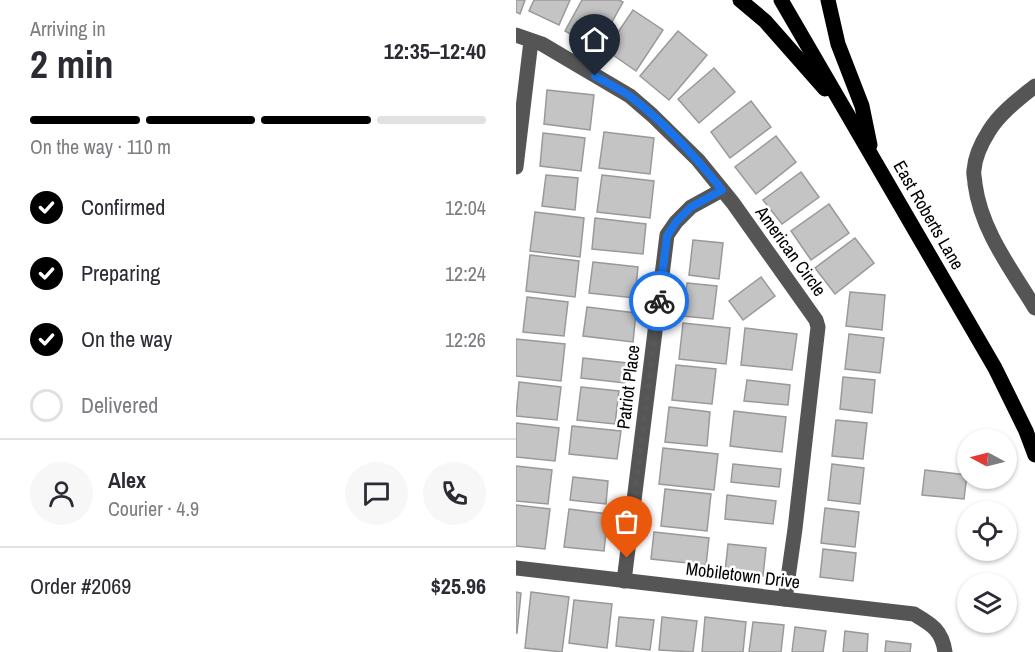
<!DOCTYPE html>
<html lang="en">
<head>
<meta charset="utf-8">
<style>
  body { margin:0; font-family:"Archivo Narrow",sans-serif; background:#f7f7f7; color:#2b2b33; height:100vh; display:flex; flex-direction:column; font-size:22px; white-space:nowrap }
  * { box-sizing:border-box; margin:0 }
  p { font-size:20px; color:#7c7c81 }
  .icon { flex:none; width:33px; height:33px; fill:none; stroke:currentColor; stroke-width:2; stroke-linecap:round; stroke-linejoin:round }
  .map { position:relative; flex:1; overflow:hidden }
  .side { display:flex; flex-direction:column; background:#fff; width:516px }
  .side>* { flex:none }
  .needle { width:39px; rotate:277deg }
  .controls { position:absolute; left:441px; top:429px; display:grid; gap:12px }
  .controls a { display:grid; place-items:center; width:60px; height:60px; border-radius:50%; background:#fff; box-shadow:0 2px 4px #0004; font-size:30px }
  .pin { position:absolute; display:grid; place-items:center; width:51px; height:51px; color:#fff; margin:-62px -26px; border-radius:50% 50% 50% 0; rotate:-45deg; box-shadow:0 0 6px #0007 }
  .pin .icon { rotate:45deg }
  .courier { position:absolute; display:grid; place-items:center; width:60px; height:60px; margin:-30px; border:4px solid #1a73e8; border-radius:50%; background:#fff; color:#222; box-shadow:0 2px 8px #0007 }
  .head em { font-style:normal; font-weight:800 }
  .head div { display:flex; flex-direction:column-reverse }
  .head { display:flex; align-items:center; justify-content:space-between; height:102px; padding:0 30px }
  h1 { font-size:39px; font-weight:800; line-height:45px }
  .bar { display:grid; grid-template-columns:repeat(4,1fr); gap:9px 6px; align-content:center; height:72px; padding:0 30px }
  .bar i { height:8px; border-radius:4px; background:#e1e1e2 }
  .bar .active { background:#000 }
  .bar p { grid-column:span 4 }
  .line { display:flex; align-items:center; gap:15px; padding:0 30px; border-top:2px solid #e1e1e2 }
  .line div { flex:1 }
  .round { display:grid; place-items:center; flex:none; width:63px; height:63px; border-radius:32px; background:#f7f7f7 }
  ol { padding:0 30px; list-style:none }
  li { display:flex; align-items:center; gap:18px; height:66px }
  li p { margin-inline-start:auto }
  li .icon { padding:6px; border-radius:50%; background:#000; color:#fff; stroke-width:4 }
  li:last-child { color:#7c7c81 }
  li i { width:33px; height:33px; border:3px solid #e1e1e2; border-radius:50% }
  main { display:flex; flex:1; min-height:0 }
  .map>svg:first-child { display:block }
</style>
</head>
<body>
<main>
<section class="side">
<div class="head"><div><h1>2 min</h1><p>Arriving in</p></div><em>12:35–12:40</em></div>
<div class="bar"><i class="active"></i><i class="active"></i><i class="active"></i><i></i><p>On the way · 110 m</p></div>
<ol>
<li><svg class="icon" aria-label="check" viewBox="0 0 24 24"><path d="M5 12l5 5 9-10"/></svg>Confirmed<p>12:04</p></li>
<li><svg class="icon" aria-label="check" viewBox="0 0 24 24"><path d="M5 12l5 5 9-10"/></svg>Preparing<p>12:24</p></li>
<li><svg class="icon" aria-label="check" viewBox="0 0 24 24"><path d="M5 12l5 5 9-10"/></svg>On the way<p>12:26</p></li>
<li><i></i>Delivered</li>
</ol>
<div class="line" style="height:108px"><a class="round"><svg class="icon" aria-label="person" viewBox="0 0 24 24"><circle cx="12" cy="8" r="4"/><path d="M4 21q1-7 8-7t8 7"/></svg></a><div><b>Alex</b><p>Courier · 4.9</p></div><a class="round"><svg class="icon" aria-label="chat" viewBox="0 0 24 24"><path d="M4 5h16v11H9l-5 4z"/></svg></a><a class="round"><svg class="icon" aria-label="phone" viewBox="0 0 24 24"><path d="M5 4h4l2 5-3 2q2 4 5 5l2-3 5 2v4C11 20 4 13 5 4z"/></svg></a></div>
<div class="line" style="height:78px"><div>Order #2069</div><b>$25.96</b></div>
</section>
<div class="map">
<svg width="519" height="652" viewBox="0 0 519 652">
  <rect width="100%" height="100%" fill="#fff"/>
  <!-- building -->
  <g fill="#c4c4c4" stroke="#999" stroke-width="1.5">
    <path d="M0 0H9L4 14 0 12Z"/>
    <path d="M18 0H54L43 25 13 11Z"/>
    <path d="M66 0H103L107 2 81 49 49 31Z"/>
    <path d="M117 10 147 30 120 71 90 50Z"/>
    <path d="M162 31 191 55 153 100 124 76Z"/>
    <path d="M198 68 219 92 183 123 162 99Z"/>
    <path d="M31 90 78 95 74 130 28 124Z"/>
    <path d="M235 101 255 127 214 158 195 132Z"/>
    <path d="M88 132 138 138 134 174 83 168Z"/>
    <path d="M27 133 69 138 65 171 24 166Z"/>
    <path d="M260 136 280 162 240 194 219 167Z"/>
    <path d="M285 172 303 197 266 224 247 200Z"/>
    <path d="M30 175 62 178 59 210 26 206Z"/>
    <path d="M86 175 138 181 134 218 81 212Z"/>
    <path d="M313 204 333 233 295 260 275 231Z"/>
    <path d="M19 212 68 218 64 257 14 251Z"/>
    <path d="M79 218 130 224 127 254 76 249Z"/>
    <path d="M339 238 358 263 319 294 299 268Z"/>
    <path d="M177 240 207 243 203 279 173 275Z"/>
    <path d="M14 255 63 261 59 297 10 291Z"/>
    <path d="M77 262 122 267 119 298 73 293Z"/>
    <path d="M245 277 259 296 227 320 213 301Z"/>
    <path d="M171 283 201 286 197 319 167 316Z"/>
    <path d="M334 292 369 295 366 330 330 326Z"/>
    <path d="M11 297 52 302 48 336 7 332Z"/>
    <path d="M71 307 120 313 117 342 67 336Z"/>
    <path d="M167 323 214 328 210 364 163 359Z"/>
    <path d="M229 328 281 334 276 370 225 365Z"/>
    <path d="M333 334 368 338 364 373 329 369Z"/>
    <path d="M0 339 49 344 45 381 0 376Z"/>
    <path d="M67 358 111 363 109 383 65 378Z"/>
    <path d="M160 365 200 369 196 404 156 400Z"/>
    <path d="M327 377 359 380 356 413 324 409Z"/>
    <path d="M231 380 274 385 272 405 228 401Z"/>
    <path d="M3 382 45 387 41 420 0 416Z"/>
    <path d="M65 387 103 391 99 424 61 420Z"/>
    <path d="M153 407 194 412 191 446 149 442Z"/>
    <path d="M218 411 270 417 266 452 214 446Z"/>
    <path d="M320 420 351 423 347 459 316 456Z"/>
    <path d="M0 423 43 428 39 461 0 457Z"/>
    <path d="M56 426 105 431 101 459 53 454Z"/>
    <path d="M147 448 202 454 198 490 143 484Z"/>
    <path d="M217 464 265 469 263 487 215 482Z"/>
    <path d="M316 464 348 468 344 504 312 500Z"/>
    <path d="M0 466 36 470 32 504 0 501Z"/>
    <path d="M409 470 451 475 448 499 406 495Z"/>
    <path d="M57 477 92 481 90 504 54 500Z"/>
    <path d="M149 489 195 494 191 531 145 526Z"/>
    <path d="M211 495 260 501 257 524 209 519Z"/>
    <path d="M0 505 34 509 29 549 0 546Z"/>
    <path d="M309 508 343 512 339 547 305 543Z"/>
    <path d="M53 509 92 514 88 551 48 547Z"/>
    <path d="M138 532 193 538 190 565 135 559Z"/>
    <path d="M212 544 250 548 247 576 209 572Z"/>
    <path d="M307 549 340 553 337 581 304 577Z"/>
    <path d="M0 592 5 593 1 633H0Z"/>
    <path d="M15 592 53 597 46 652 9 648Z"/>
    <path d="M58 600 96 604 91 648 53 643Z"/>
    <path d="M103 617 138 620 134 650 100 646Z"/>
    <path d="M146 617 181 621 177 652 143 650Z"/>
    <path d="M189 617 230 622 227 652H186Z"/>
    <path d="M237 622 268 625 265 652H233Z"/>
    <path d="M279 627 310 631 307 652H276Z"/>
    <path d="M329 631 352 634 351 652H327Z"/>
    <path d="M370 641 395 644 394 652H369Z"/>
  </g>
  <g fill="none" stroke-linecap="round" stroke-linejoin="round">
    <!-- minor -->
    <g stroke="#555" stroke-width="15">
      <path d="M0 35 26 44 114 96 136 115 182 160 217 203 300 320 302 327 279 529 269 599"/>
      <path d="M519 86C503 99 484 113 473 131 466 142 459 157 458 170 457 174 459 179 459 184 465 230 495 269 519 308"/>
      <path d="M0 167 15 41"/>
      <path d="M0 568 398 614C415 624 426 630 429 652"/>
      <path d="M108 581 151 235 160 222 175 207 206 190"/>
    </g>
    <!-- major -->
    <g stroke="#000" stroke-width="15">
      <path d="M224 0 249 21 309 89"/>
      <path d="M265 0 479 368 510 431 519 455"/>
      <path d="M312 0 322 44 346 106 354 145"/>
    </g>
  </g>
  <g fill="none" stroke-linecap="round" stroke-linejoin="round">
    <!-- done -->
    <path stroke="#595959" stroke-width="6" stroke-dasharray="0 10.8" d="M111 558 143 301"/>
    <!-- route -->
    <path stroke="#1a73e8" stroke-width="8" d="M79 76C91 83 104 89 115 97 149 123 179 156 206 190L175 207 160 222 151 236 143 301"/>
  </g>
  <g text-anchor="middle" dominant-baseline="central" stroke-width="5" stroke-linejoin="round" paint-order="stroke">
    <!-- street labels -->
    <g font-size="18" fill="#000" stroke="#fff">
      <text transform="translate(413 215) rotate(60)">East Roberts Lane</text>
      <text transform="translate(275 251) rotate(54)">American Circle</text>
      <text transform="translate(112 387) rotate(-83)">Patriot Place</text>
      <text transform="translate(227 575) rotate(7)">Mobiletown Drive</text>
    </g>
  </g>
</svg>
<div class="controls">
<a><svg class="needle" viewBox="-14 -14 28 28"><path d="M0-13l5 13h-10z" fill="#e53935"/><path d="M0 13l5-13h-10z" fill="#7c7c81"/></svg></a>
<a><svg class="icon" aria-label="locate" viewBox="0 0 24 24"><circle cx="12" cy="12" r="6"/><path d="M12 2v4M12 18v4M2 12h4M18 12h4"/></svg></a>
<a><svg class="icon" aria-label="layers" viewBox="0 0 24 24"><path d="M12 4l9 5-9 5-9-5zM3 14l9 5 9-5"/></svg></a>
</div>
<div class="pin" style="left:111px;top:558px;background:#ea580c"><svg class="icon" aria-label="bag" viewBox="0 0 24 24"><path d="M5 8h14l-1 12H6zM9 8a3 3 0 0 1 6 0"/></svg></div>
<div class="pin" style="left:79px;top:76px;background:#1f2937"><svg class="icon" aria-label="home" viewBox="0 0 24 24"><path d="M3 11l9-7 9 7M6 9v11h12V9"/></svg></div>
<div class="courier" style="left:143px;top:301px"><svg class="icon" aria-label="bike" viewBox="0 0 24 24"><circle cx="6" cy="16" r="4"/><circle cx="18" cy="16" r="4"/><path d="M6 16l4-8h5l3 8M10 8l3 8H6M13 5h3"/></svg></div>
</div>
</main>
</body>
</html>
